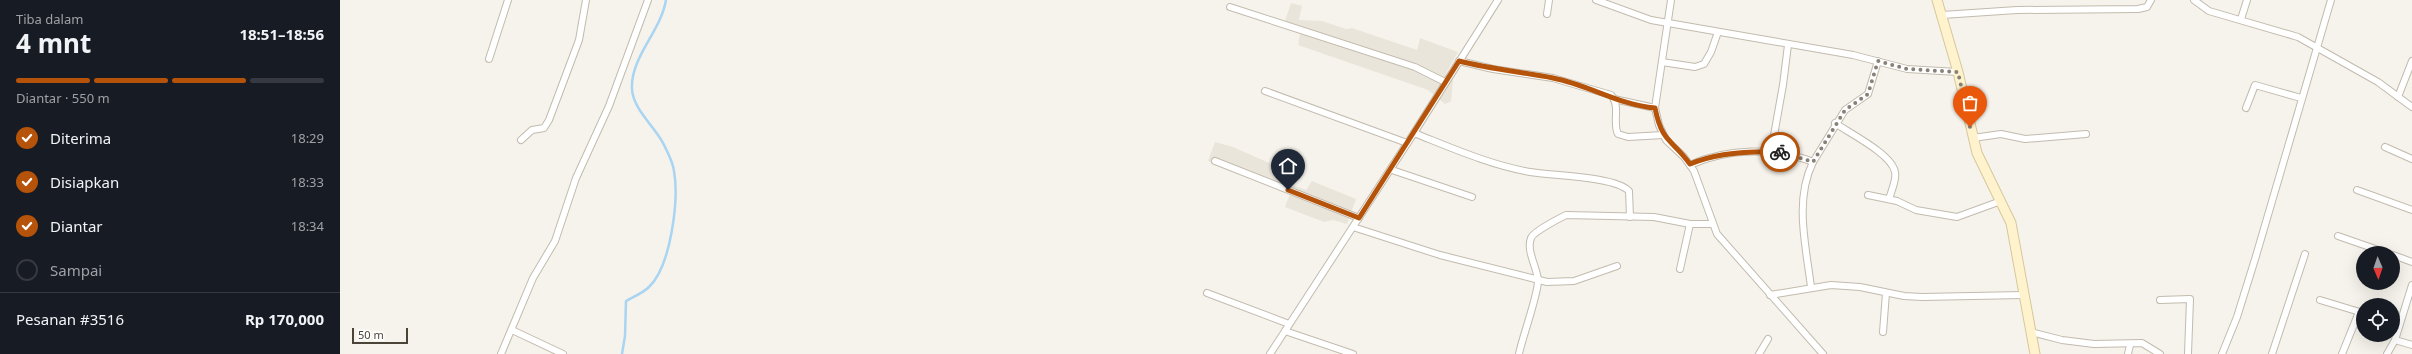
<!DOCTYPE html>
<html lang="id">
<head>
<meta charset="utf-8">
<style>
  body { margin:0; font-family:"Noto Sans",sans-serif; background:#20242c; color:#f1f3f6; height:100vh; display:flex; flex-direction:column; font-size:15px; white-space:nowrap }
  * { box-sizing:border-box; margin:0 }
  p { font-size:13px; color:#9ea1a6 }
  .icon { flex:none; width:22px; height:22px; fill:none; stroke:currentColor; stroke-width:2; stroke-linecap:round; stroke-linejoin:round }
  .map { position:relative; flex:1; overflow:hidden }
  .side { display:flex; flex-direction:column; background:#171b24; width:340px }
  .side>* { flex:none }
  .needle { width:26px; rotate:178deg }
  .tools { position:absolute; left:2016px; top:246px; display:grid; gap:8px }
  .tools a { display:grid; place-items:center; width:44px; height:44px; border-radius:50%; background:#171b24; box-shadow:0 4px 16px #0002; font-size:20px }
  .scale { position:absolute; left:12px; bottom:10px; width:56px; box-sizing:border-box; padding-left:4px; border:2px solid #4b4439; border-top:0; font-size:11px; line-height:14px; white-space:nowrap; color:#4b4439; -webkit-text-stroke:3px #fff; paint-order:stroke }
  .pin { position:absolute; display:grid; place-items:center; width:34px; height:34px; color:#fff; margin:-41px -17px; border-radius:50% 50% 50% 0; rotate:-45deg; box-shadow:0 0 4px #0007 }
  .pin .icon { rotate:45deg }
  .courier { position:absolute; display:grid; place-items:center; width:40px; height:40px; margin:-20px; border:3px solid #b45309; border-radius:50%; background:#fff; color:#222; box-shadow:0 1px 5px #0007 }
  .overview em { font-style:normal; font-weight:700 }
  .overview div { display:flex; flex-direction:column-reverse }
  .overview { display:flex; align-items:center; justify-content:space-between; height:68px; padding:0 16px }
  h1 { font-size:26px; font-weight:700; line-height:30px }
  .bar { display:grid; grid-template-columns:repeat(4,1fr); gap:6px 4px; align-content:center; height:48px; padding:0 16px }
  .bar i { height:5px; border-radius:3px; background:#363941 }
  .bar .current { background:#b45309 }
  .bar p { grid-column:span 4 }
  .line { display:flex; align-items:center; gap:10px; padding:0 16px; border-top:1px solid #363941 }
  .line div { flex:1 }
  ol { padding:0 16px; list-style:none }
  li { display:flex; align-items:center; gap:12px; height:44px }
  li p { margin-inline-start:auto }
  li .icon { padding:4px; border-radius:50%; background:#b45309; color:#fff; stroke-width:4 }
  li:last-child { color:#9ea1a6 }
  li i { width:22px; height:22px; border:2px solid #363941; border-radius:50% }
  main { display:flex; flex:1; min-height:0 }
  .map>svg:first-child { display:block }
</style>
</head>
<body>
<main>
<section class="side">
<div class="overview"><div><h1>4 mnt</h1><p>Tiba dalam</p></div><em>18:51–18:56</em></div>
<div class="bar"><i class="current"></i><i class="current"></i><i class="current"></i><i></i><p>Diantar · 550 m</p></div>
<ol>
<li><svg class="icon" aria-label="check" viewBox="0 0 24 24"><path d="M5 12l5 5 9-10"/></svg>Diterima<p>18:29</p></li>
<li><svg class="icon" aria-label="check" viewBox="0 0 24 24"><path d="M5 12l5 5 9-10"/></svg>Disiapkan<p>18:33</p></li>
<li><svg class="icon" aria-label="check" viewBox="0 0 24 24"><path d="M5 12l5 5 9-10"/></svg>Diantar<p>18:34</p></li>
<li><i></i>Sampai</li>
</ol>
<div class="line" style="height:52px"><div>Pesanan #3516</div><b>Rp 170,000</b></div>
</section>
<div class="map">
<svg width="2072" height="354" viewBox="0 0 2072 354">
  <rect width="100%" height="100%" fill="#f6f3ec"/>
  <!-- residential -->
  <g fill="#eae5da">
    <path d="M951 3 962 6 959 20 982 21 1006 29 1012 28 1077 50 1080 38 1118 52 1106 73 1113 81 1111 101 1105 104 1088 90 958 45 960 34 958 32 943 27Z"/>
    <path d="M875 142 893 147 947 171 945 182 966 190 972 181 1016 199 1007 224 993 220 984 222 945 207 950 194 868 161Z"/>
  </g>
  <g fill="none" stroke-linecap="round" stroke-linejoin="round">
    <!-- stream -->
    <path stroke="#a9d4f2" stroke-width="2.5" d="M282 354 285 336 286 301C293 297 303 293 309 287 331 266 339 200 334 171 333 162 327 151 323 143 314 126 293 109 292 89 290 58 321 31 326 0"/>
    <defs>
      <g id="minor">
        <path d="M1158 0 1074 133C1112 148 1150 165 1190 172 1212 176 1274 176 1289 191L1290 217"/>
        <path d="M1256 0 1311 20 1513 55 1567 69 1618 72"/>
        <path d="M1331 0 1315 108 1319 125 1326 140 1344 157 1354 171 1377 234 1483 354"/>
        <path d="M1854 0 1869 11 1958 37 2038 82 2072 107"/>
        <path d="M890 7 1075 67 1105 82"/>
        <path d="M1207 14 1209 0"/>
        <path d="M1602 15 1677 10 1798 9 1807 7 1811 0"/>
        <path d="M1901 19 1907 0"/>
        <path d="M149 59 168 0"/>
        <path d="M1119 61 1153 69 1213 78 1271 95C1281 106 1272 122 1278 134L1288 137 1323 135"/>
        <path d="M1322 62 1355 67 1364 64 1371 52 1378 32"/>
        <path d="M925 91 1067 143"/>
        <path d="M2058 97 2072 61"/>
        <path d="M1274 99 1315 108"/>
        <path d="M1906 108 1915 85 1961 98"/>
        <path d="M1495 123C1509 133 1552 154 1555 172 1557 179 1551 192 1549 199"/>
        <path d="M1633 138 1661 134 1685 139 1746 134"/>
        <path d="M181 140 192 130 204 128 209 120 239 40 246 0"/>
        <path d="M2045 147 2072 159"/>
        <path d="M1431 152 1443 85 1448 45"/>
        <path d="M875 161 1019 218"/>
        <path d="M1350 165C1387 148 1436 147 1473 162L1505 110 1528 94 1538 61"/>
        <path d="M1052 170 1132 197"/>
        <path d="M2017 190 2072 210"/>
        <path d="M1528 195 1557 201 1576 210 1617 217 1661 201"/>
        <path d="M1013 227 1100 255 1207 282 1234 281 1277 266"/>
        <path d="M1998 236 2047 253"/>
        <path d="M2053 255 2072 262"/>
        <path d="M1340 269 1350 224"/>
        <path d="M1471 287C1466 246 1454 201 1473 162"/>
        <path d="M867 293 949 324"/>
        <path d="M1430 295 1491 285 1520 287 1564 296 1582 297 1683 295"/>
        <path d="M1820 300 1850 299 1848 354"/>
        <path d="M1980 300 2023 313"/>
        <path d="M172 330 223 354"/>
        <path d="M945 331 1013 354"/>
        <path d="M1543 332 1546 293"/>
        <path d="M1691 332 1722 340 1754 344 1802 343 1820 354"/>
        <path d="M2055 340 2072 345"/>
        <path d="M161 354 193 278 215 241 236 178 269 106 308 0"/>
        <path d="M930 354 1074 133"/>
        <path d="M1179 354C1182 338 1199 292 1198 280 1197 267 1186 251 1191 238 1193 232 1220 218 1226 215L1314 217 1350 224H1372"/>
        <path d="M1419 354 1428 339"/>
        <path d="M1788 354 1790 345"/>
        <path d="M1882 354 1897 317 1916 256 1991 0"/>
        <path d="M1932 354 1965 254"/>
        <path d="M2002 354 2019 312"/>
        <path d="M2047 354 2055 340 2072 285"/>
      </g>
      <path id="secondary" d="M1597 0 1618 72 1637 153 1671 223 1695 354"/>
    </defs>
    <!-- minor casing -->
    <use href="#minor" stroke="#c2bbae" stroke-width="8"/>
    <!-- secondary casing -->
    <use href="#secondary" stroke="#d6c79b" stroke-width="11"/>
    <!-- minor -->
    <use href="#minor" stroke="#fff" stroke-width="6"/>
    <!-- secondary -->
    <use href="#secondary" stroke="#fff3cd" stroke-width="9"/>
  </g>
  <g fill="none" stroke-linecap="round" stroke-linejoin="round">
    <!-- done -->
    <path stroke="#878178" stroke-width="4" stroke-dasharray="0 7.2" d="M1440 152 1473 162 1505 110 1528 94 1538 61 1567 69 1618 72 1630 127"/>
    <!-- route -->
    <path stroke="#b45309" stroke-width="5" d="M948 190 1019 218 1119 61C1150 69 1182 72 1213 78 1249 85 1279 105 1315 108 1322 143 1332 139 1350 164 1376 153 1411 151 1440 152"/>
  </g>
</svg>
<div class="tools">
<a><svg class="needle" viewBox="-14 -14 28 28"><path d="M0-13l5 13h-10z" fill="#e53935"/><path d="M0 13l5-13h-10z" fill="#9ea1a6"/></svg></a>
<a><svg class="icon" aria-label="locate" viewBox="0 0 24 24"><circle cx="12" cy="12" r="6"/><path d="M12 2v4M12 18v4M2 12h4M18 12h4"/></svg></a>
</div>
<div class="scale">50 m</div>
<div class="pin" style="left:1630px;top:127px;background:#ea580c"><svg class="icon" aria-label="bag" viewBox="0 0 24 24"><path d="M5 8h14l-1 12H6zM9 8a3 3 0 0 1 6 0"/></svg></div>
<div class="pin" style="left:948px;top:190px;background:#1f2937"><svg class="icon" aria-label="home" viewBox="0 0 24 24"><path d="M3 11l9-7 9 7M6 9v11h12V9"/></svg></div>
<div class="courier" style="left:1440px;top:152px"><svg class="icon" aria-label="bike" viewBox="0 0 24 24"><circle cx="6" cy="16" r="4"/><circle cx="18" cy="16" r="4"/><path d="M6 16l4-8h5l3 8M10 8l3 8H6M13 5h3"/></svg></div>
</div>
</main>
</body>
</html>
